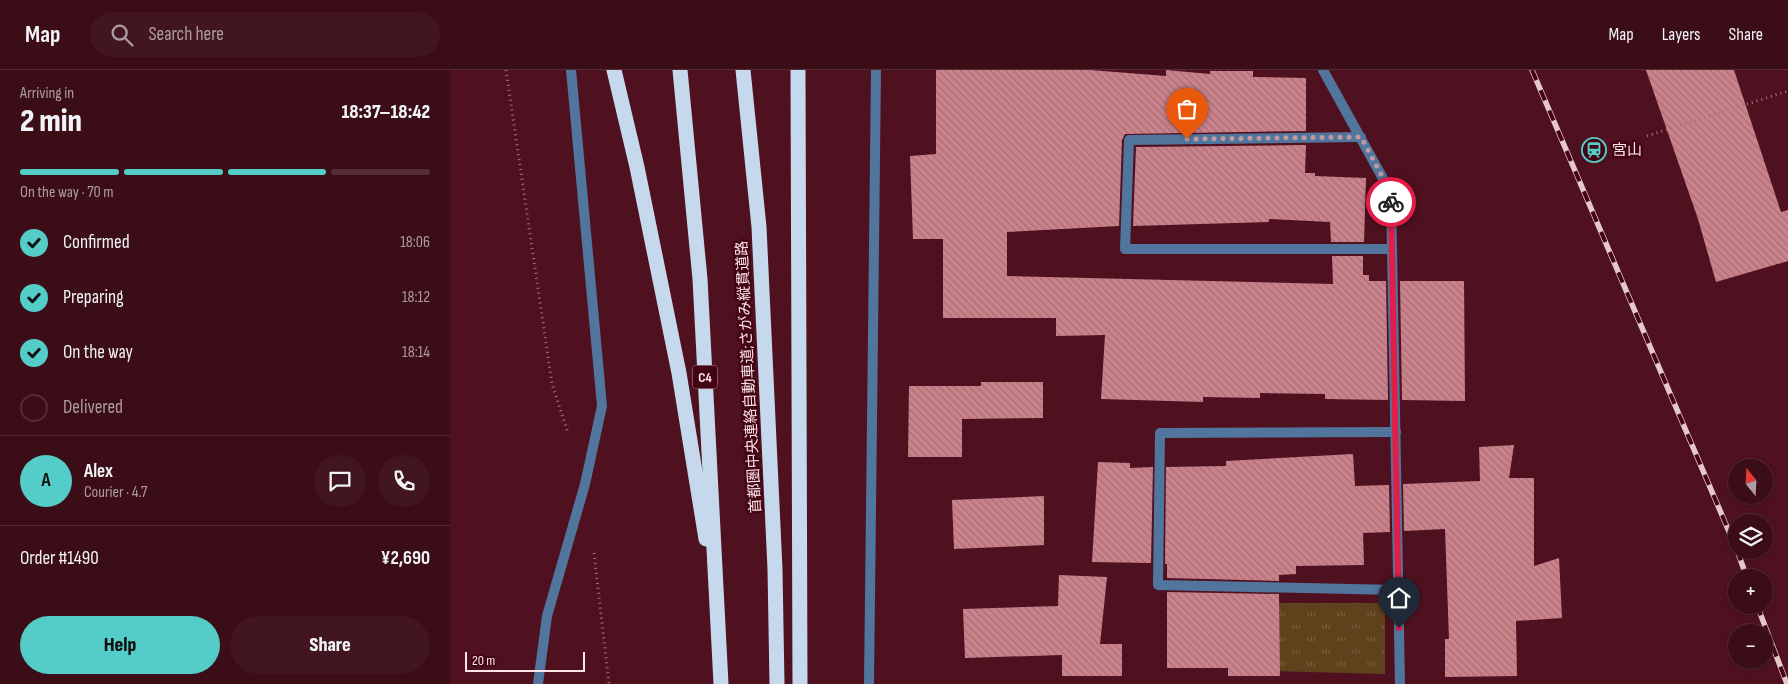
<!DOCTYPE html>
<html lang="en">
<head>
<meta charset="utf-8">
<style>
  body { margin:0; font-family:"Sofia Sans Condensed","Noto Sans JP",sans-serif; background:#421620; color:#f1f3f6; height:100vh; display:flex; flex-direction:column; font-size:19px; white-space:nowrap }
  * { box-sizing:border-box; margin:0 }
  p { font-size:16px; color:#ac9ca1 }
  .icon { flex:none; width:28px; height:28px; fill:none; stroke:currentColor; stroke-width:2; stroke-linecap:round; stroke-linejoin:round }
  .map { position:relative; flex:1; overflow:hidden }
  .details { display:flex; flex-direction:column; background:#3b0d17; width:450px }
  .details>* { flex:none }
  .needle { width:32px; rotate:342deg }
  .fabs { position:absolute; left:1278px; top:389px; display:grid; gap:10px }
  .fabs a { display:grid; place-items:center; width:45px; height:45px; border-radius:50%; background:#3b0d17; box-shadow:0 1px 4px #0004,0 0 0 1px #542d36; font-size:25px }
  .scale { position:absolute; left:15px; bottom:12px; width:120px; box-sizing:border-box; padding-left:5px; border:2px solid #fde4e6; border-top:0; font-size:14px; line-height:18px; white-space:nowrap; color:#fde4e6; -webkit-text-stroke:4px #430516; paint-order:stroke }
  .pin { position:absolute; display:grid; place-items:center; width:42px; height:42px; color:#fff; margin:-51px -21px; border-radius:50% 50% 50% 0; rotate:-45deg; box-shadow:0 0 5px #0007 }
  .pin .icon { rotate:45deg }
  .courier { position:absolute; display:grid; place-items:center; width:50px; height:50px; margin:-25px; border:4px solid #e11d48; border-radius:50%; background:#fff; color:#222; box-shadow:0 1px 6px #0007 }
  .summary em { font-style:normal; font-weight:800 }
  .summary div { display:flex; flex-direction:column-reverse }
  .summary { display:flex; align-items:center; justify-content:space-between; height:85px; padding:0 20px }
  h1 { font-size:32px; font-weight:800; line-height:38px }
  .bar { display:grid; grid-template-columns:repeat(4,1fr); gap:8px 5px; align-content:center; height:60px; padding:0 20px }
  .bar i { height:6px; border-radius:4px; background:#542d36 }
  .bar .selected { background:#54cdc8 }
  .bar p { grid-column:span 4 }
  .line { display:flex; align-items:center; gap:12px; padding:0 20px; border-top:1px solid #542d36 }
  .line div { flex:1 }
  .round { display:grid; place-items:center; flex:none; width:52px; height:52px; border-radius:26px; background:#421620 }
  ol { padding:0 20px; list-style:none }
  li { display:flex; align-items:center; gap:15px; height:55px }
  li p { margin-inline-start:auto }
  li .icon { padding:5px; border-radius:50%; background:#54cdc8; color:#111; stroke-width:4 }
  li:last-child { color:#ac9ca1 }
  li i { width:28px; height:28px; border:2px solid #542d36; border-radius:50% }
  .button { display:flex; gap:10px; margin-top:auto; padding:10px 20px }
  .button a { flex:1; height:58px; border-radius:30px; background:#54cdc8; color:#111; font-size:20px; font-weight:800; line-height:58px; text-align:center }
  .button a+a { background:#421620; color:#f1f3f6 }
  header { display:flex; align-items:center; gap:30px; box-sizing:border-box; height:70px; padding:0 25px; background:#3b0d17; border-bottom:1px solid #542d36 }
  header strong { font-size:24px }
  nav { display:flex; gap:28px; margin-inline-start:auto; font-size:18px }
  .search { width:350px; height:45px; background:#421620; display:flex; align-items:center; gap:12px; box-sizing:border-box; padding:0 18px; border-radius:28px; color:#ac9ca1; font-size:19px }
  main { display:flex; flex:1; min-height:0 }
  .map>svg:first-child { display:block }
</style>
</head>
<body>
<header>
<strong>Map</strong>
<div class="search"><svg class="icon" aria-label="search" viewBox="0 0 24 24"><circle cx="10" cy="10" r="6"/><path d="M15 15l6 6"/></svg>Search here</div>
<nav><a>Map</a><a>Layers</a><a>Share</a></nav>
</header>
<main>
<section class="details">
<div class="summary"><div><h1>2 min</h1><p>Arriving in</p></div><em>18:37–18:42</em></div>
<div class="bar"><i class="selected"></i><i class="selected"></i><i class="selected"></i><i></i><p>On the way · 70 m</p></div>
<ol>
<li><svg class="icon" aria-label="check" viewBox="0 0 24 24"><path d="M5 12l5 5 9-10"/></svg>Confirmed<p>18:06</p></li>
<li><svg class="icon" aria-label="check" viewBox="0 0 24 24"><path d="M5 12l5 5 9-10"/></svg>Preparing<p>18:12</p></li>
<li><svg class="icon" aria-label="check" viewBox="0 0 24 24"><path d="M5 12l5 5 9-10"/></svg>On the way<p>18:14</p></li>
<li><i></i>Delivered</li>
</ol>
<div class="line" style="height:90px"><b class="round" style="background:#54cdc8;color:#111">A</b><div><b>Alex</b><p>Courier · 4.7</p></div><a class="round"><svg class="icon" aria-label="chat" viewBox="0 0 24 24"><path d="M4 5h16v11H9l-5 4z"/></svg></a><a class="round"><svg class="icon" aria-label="phone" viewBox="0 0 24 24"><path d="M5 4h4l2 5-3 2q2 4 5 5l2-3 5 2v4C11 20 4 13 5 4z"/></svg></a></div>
<div class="line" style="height:65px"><div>Order #1490</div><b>¥2,690</b></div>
<div class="button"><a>Help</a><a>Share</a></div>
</section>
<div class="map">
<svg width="1338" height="614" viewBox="0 0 1338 614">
  <defs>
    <pattern id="grass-tufts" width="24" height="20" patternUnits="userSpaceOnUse" patternTransform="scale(1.25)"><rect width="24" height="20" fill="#5f421b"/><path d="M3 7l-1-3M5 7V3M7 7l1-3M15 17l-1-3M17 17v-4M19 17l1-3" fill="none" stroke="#775d3c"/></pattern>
    <pattern id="building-back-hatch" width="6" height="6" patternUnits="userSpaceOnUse" patternTransform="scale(1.25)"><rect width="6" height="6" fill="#cb828b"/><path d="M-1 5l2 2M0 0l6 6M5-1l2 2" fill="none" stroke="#a56f76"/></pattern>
  </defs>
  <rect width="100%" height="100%" fill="#4f111f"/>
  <!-- grass -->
  <path fill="url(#grass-tufts)" d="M817 533H935V604L819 601Z"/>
  <!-- building -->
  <g fill="url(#building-back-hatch)">
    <path d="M486 0H640L716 6V0L760 4V1H803V7L856 8V61L675 64 672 70 669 156 557 162V206L883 214 882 186H913V205H919V211H936L938 330 875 329V324L810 323V328L753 327V332L651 329 655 265 606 266V248H493V169H463L460 86 486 84Z"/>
    <path d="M1196 0H1284L1331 142 1338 140V191L1266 212 1248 149Z"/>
    <path d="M856 75 855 103H865V106L916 108 914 172H881L880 152 819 149V152L683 156 686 77Z"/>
    <path d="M950 211H1014L1015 331 952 330Z"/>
    <path d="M531 312H593V348L512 349V387H458L459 316H531Z"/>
    <path d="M1064 375 1059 408H1084V496L1109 488 1112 548 1066 551 1067 606 995 607V569H999L995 459 954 461 953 414 1030 411 1029 377Z"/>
    <path d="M903 384 905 416 939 415 940 462 913 463 914 495 846 496V504L829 505V511L717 508V494H715L716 397 776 396V391Z"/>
    <path d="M648 392 680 393V398L703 397 701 493 642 492Z"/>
    <path d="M594 426V475L504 479 502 430Z"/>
    <path d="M609 505 657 507 650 574H672V606H612V585L515 588 513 539 608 536Z"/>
    <path d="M717 522 829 524 830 606H778V598H717Z"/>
  </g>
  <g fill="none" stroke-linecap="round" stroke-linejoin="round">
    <!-- path -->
    <g stroke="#a1757d" stroke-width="3" stroke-dasharray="1 4" stroke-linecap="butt">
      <path d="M56 0 102 314 118 363"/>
      <path d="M1197 66 1338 21"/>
      <path d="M144 483 159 614"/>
    </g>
    <!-- service -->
    <path stroke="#51759d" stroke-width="10" d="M88 614 97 546 135 414 152 336 121 0"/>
    <!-- minor -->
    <g stroke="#51759d" stroke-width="10">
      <path d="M873 0 941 123 950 614"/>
      <path d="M911 67 679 70 675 179H942"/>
      <path d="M946 362 710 363 708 515 948 520"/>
    </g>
    <!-- tertiary -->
    <path stroke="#51759d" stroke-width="10" d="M419 614 426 0"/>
    <!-- motorway -->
    <g stroke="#c6d8ec" stroke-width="15">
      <path d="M164 0 187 97 229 303 256 469"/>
      <path d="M230 0 250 209 271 614"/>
      <path d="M293 0 309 157 325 499 327 614"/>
      <path d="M348 0 350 614"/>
    </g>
    <defs>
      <g id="rail">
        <path d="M1082 0 1286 478"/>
        <path d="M1287 480 1297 508"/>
        <path d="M1307 535 1337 614"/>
      </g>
    </defs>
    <!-- rail casing -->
    <use href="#rail" stroke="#e6c8cb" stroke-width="5.5"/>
    <!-- rail -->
    <use href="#rail" stroke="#430516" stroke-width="4" stroke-dasharray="11" stroke-linecap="butt"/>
  </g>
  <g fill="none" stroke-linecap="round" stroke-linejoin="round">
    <!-- done -->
    <path stroke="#c09aa0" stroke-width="5" stroke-dasharray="0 9" d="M737 69 911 67 941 123V132"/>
    <!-- route -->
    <path stroke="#e11d48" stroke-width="6" d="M941 132 949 558"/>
  </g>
  <!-- icons -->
  <defs>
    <symbol id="station-ring" viewBox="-11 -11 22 22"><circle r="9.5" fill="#430516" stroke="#54cdc8" stroke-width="1.5"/><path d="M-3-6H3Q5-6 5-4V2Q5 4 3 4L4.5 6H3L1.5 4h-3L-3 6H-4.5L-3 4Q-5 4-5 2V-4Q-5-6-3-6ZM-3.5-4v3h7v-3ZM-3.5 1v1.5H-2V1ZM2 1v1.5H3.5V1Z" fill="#54cdc8"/></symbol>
  </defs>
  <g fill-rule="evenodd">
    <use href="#station-ring" x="1130" y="66" width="28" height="28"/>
  </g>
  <g text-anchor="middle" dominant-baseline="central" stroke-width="5" stroke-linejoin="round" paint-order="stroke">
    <!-- shield labels -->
    <rect fill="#430516" stroke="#c5a1a8" stroke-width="1" x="242.5" y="295.5" width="25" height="23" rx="4"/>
    <g font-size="14" font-weight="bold" fill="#fde4e6">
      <text x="255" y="307">C4</text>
    </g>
    <!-- poi labels -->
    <g font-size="15" fill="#fde4e6" stroke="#430516" text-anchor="start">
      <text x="1162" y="80">宮山</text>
    </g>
    <!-- street labels -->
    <g font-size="15" fill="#fde4e6" stroke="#430516">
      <text transform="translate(299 307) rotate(-93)">首都圏中央連絡自動車道;さがみ縦貫道路</text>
    </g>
  </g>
</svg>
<div class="fabs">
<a><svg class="needle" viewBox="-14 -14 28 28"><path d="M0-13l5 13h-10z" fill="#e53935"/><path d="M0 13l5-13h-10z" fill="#ac9ca1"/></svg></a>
<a><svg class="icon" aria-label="layers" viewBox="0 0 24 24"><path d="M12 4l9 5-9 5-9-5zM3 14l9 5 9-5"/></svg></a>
<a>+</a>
<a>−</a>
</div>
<div class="scale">20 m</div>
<div class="pin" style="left:737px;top:69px;background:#ea580c"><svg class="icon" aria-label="bag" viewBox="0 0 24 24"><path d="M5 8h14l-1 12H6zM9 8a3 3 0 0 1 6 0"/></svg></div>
<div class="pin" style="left:949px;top:558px;background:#1f2937"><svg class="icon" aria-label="home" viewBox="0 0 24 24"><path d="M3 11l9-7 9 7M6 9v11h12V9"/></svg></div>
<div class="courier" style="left:941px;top:132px"><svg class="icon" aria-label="bike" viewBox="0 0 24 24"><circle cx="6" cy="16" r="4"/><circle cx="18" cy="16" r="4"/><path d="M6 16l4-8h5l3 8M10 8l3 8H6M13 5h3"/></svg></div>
</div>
</main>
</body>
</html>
